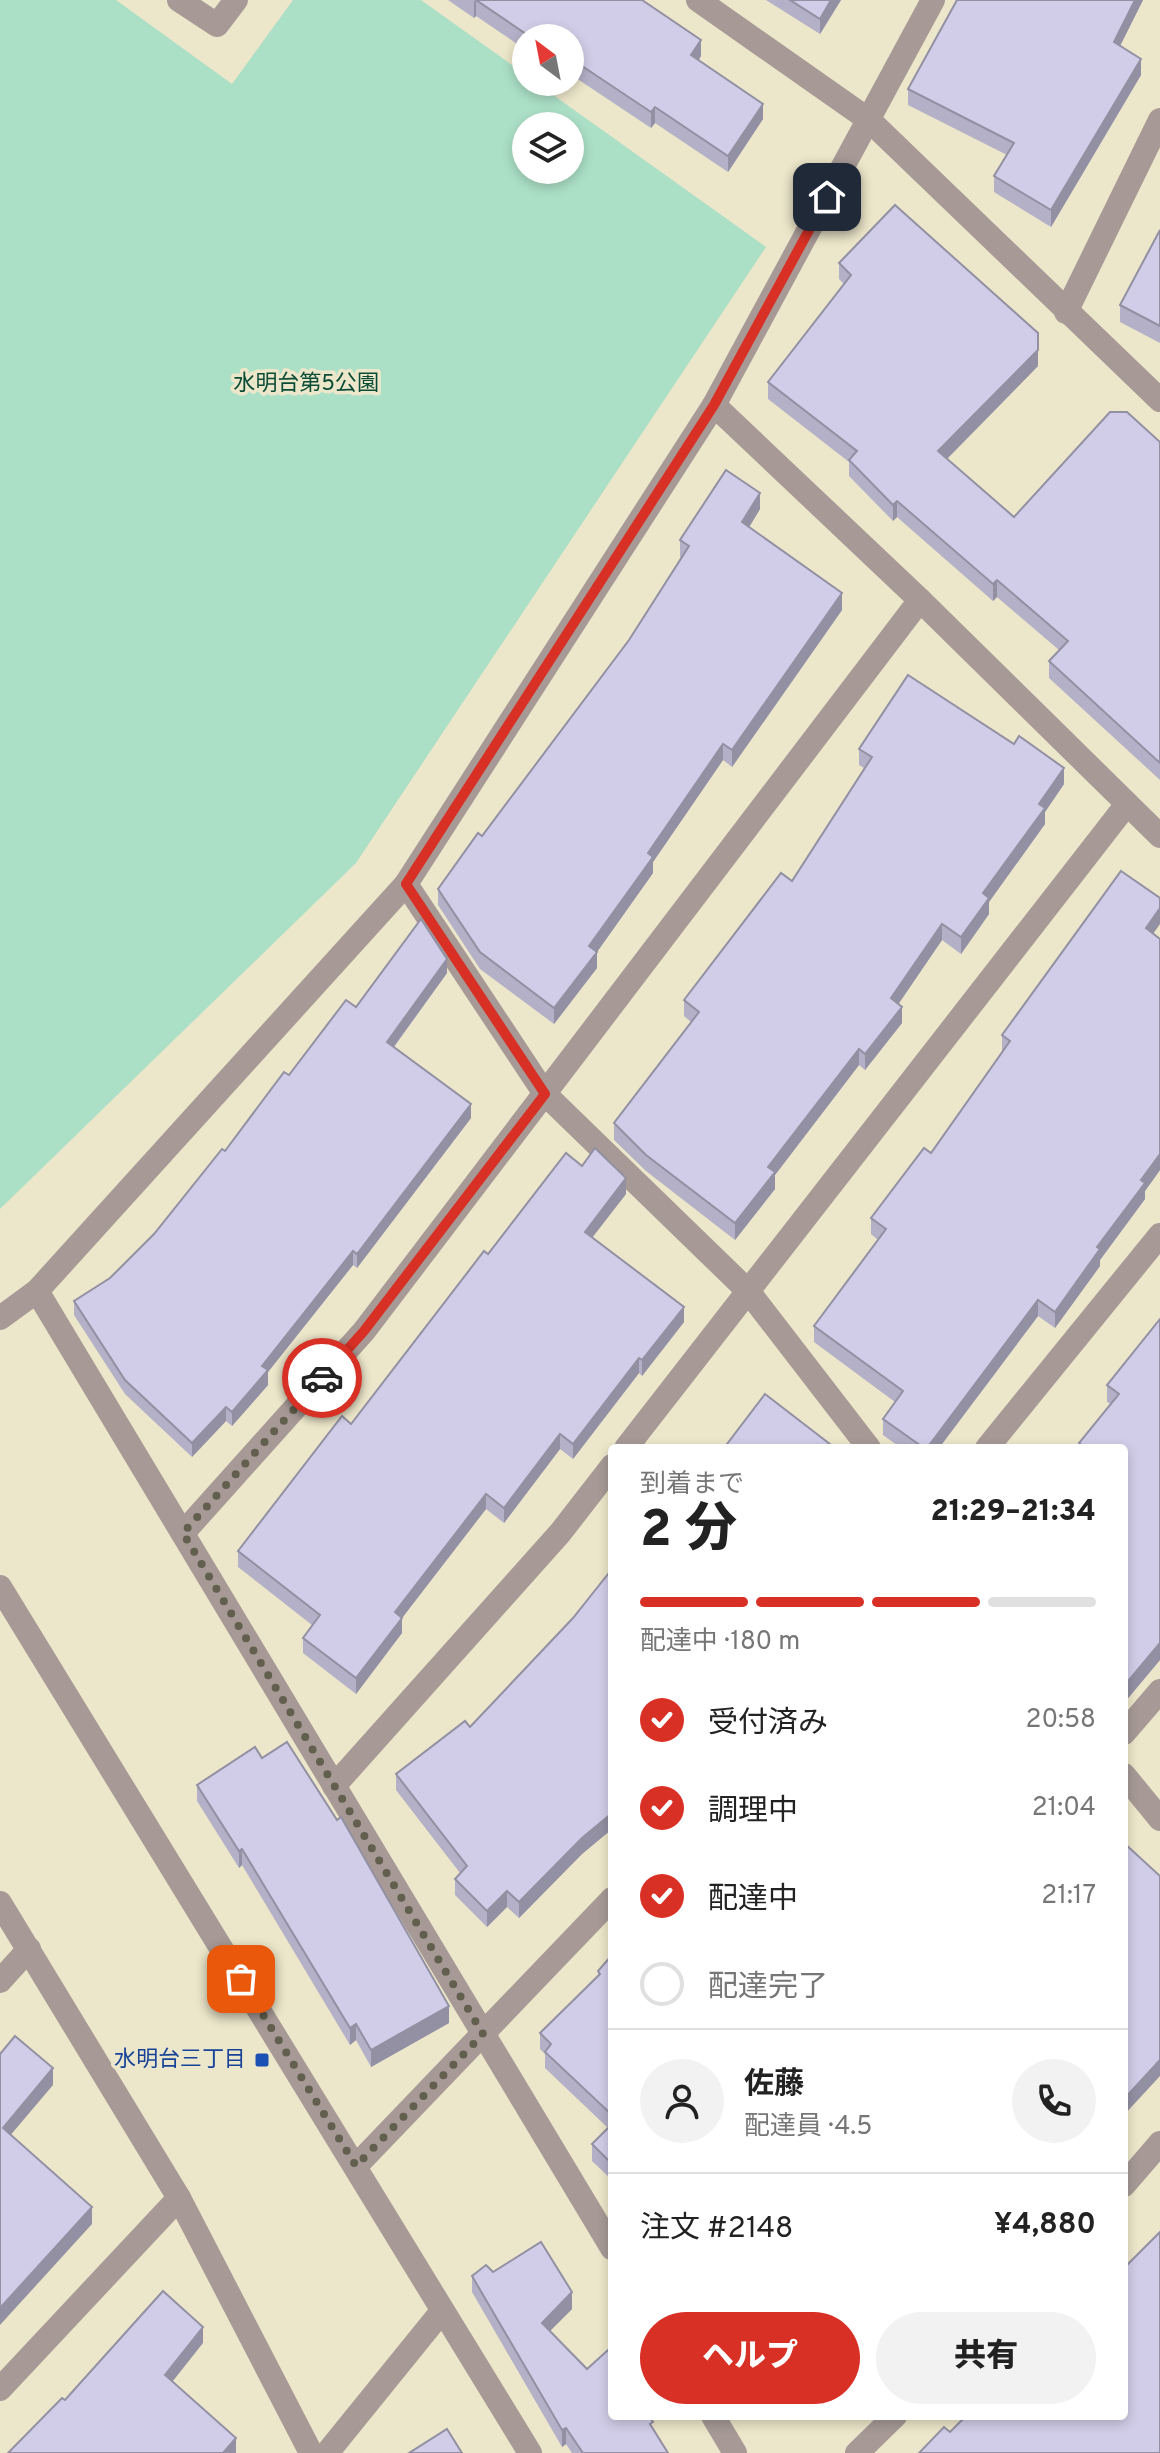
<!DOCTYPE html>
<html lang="ja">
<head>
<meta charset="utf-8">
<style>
  body { margin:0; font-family:Overpass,"Noto Sans JP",sans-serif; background:#f2f2f2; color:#222; height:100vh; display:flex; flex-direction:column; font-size:30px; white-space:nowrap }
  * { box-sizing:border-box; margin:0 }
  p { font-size:26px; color:#767676 }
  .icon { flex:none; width:44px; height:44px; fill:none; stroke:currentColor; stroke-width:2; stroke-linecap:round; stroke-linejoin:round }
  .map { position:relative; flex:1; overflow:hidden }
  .side { position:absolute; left:608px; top:1444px; width:520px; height:976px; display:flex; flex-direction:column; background:#fff; border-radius:8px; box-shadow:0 4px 12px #0003 }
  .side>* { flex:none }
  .needle { width:52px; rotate:328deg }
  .tools { position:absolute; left:512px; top:24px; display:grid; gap:16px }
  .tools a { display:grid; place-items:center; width:72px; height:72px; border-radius:50%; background:#fff; box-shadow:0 4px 12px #0003; font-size:40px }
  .pin { position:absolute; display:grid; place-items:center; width:68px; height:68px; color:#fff; margin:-34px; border-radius:16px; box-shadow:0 4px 12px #0006 }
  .courier { position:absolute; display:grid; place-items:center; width:80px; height:80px; margin:-40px; border:6px solid #d93025; border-radius:50%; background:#fff; color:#222; box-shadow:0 2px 10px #0007 }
  .headline em { font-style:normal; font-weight:800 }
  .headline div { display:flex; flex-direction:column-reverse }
  .headline { display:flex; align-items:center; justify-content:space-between; height:136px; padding:0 32px }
  h1 { font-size:52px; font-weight:800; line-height:60px }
  .bar { display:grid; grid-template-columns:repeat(4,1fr); gap:12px 8px; align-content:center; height:96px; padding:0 32px }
  .bar i { height:10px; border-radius:6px; background:#e0e0e0 }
  .bar .selected { background:#d93025 }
  .bar p { grid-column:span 4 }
  .line { display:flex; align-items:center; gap:20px; padding:0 32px; border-top:2px solid #e0e0e0 }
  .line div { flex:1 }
  .round { display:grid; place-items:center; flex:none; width:84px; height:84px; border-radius:42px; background:#f2f2f2 }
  ol { padding:0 32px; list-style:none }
  li { display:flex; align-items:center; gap:24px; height:88px }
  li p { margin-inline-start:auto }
  li .icon { padding:8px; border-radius:50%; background:#d93025; color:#fff; stroke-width:4 }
  li:last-child { color:#767676 }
  li i { width:44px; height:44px; border:4px solid #e0e0e0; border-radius:50% }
  .button { display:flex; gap:16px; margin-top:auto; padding:16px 32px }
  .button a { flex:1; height:92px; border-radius:48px; background:#d93025; color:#fff; font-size:32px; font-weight:800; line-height:92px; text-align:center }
  .button a+a { background:#f2f2f2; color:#222 }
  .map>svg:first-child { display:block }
</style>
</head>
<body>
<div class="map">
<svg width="1160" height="2453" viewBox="0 0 1160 2453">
  <rect width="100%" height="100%" fill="#ece6ca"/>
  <!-- green -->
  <path fill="#ace0c6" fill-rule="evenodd" d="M0 0H116L232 84 293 0H421L526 75V82H535L766 247 356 863 0 1209ZM526 126H570V170H526Z"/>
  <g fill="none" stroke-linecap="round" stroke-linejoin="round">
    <!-- street -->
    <g stroke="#a79a96" stroke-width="24">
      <path d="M179 0 217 25 236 0"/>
      <path d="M698 0 869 120 1160 400"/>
      <path d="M1066 312 1160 120"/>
      <path d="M714 405 920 600 1160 836"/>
      <path d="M406 884 545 1094 748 1291 869 1448"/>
      <path d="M37 1291 406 884 714 405 933 0"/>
      <path d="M0 1318 37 1291 612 2248"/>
      <path d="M626 1448 1127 804"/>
      <path d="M987 1448 1160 1235"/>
      <path d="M183 1533 364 1331 920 600"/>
      <path d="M0 1587 530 2453"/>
      <path d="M1124 1733 1160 1691"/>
      <path d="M1124 1775 1160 1819"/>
      <path d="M334 1786 560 1533 612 1466"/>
      <path d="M0 1903 179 2198 311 2453"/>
      <path d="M0 1981 29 1949"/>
      <path d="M356 2166 612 1899"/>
      <path d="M1124 2185 1160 2143"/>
      <path d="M0 2389 179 2198"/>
      <path d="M713 2416 735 2453"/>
      <path d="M327 2453 442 2311"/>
      <path d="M857 2453 895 2416"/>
    </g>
  </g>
  <!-- wall -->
  <g fill="#b4b0c8">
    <path d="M448 0H642L701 56 699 60 763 119 728 172 655 123 651 128 570 74V38H526V50L476 16 474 18Z"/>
    <path d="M766 0H841L820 34Z"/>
    <path d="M957 0H1143L1120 46 1141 75 1051 227 994 192V176L1007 155 908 105V89Z"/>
    <path d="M1160 230V343L1120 322V305Z"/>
    <path d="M839 263 1038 366 947 459 1014 517 1160 442V780L1049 678V661L1059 650 997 597 993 601 897 517 893 521 849 476V462L768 399V382L844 284 839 279Z"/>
    <path d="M760 509 749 527 842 610 732 767 723 760 653 862V873L597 952V968L554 1024 480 969 438 905V889L482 836 629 640 681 558 680 557V540Z"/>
    <path d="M859 749 1064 784 1045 812V824L989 902V914L961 954 942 940 898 1004 902 1023 865 1070 859 1065 775 1175V1189L735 1240 646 1171 614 1140V1123L691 1022 684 1016V1000L792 881 864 768 859 765Z"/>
    <path d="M1153 934 1160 939V1170L1145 1191V1199L1100 1260V1266L1055 1328 1038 1316 939 1448H901L883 1435V1419L895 1402 814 1342V1326L878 1240 871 1234V1218L931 1153 1002 1052V1035Z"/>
    <path d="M447 973 394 1047 471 1118 357 1268 353 1265 268 1372V1385L232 1426 226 1421 192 1457 125 1394 74 1315V1301L110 1278 154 1234 289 1075 356 1007Z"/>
    <path d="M626 1194 592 1237 684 1322 642 1376 639 1373 573 1459 560 1449 504 1523 486 1509 402 1618V1633L356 1694 303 1653V1638L312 1625 238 1567V1551L351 1424 488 1254Z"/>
    <path d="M1160 1319V1660L1124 1703V1448H1079V1443L1111 1404 1107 1402V1385Z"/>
    <path d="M612 1569V1829L582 1854 519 1918 507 1907 487 1927 455 1895V1879L460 1873 396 1790V1774L470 1727 573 1618Z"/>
    <path d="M262 1758 449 2023 371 2067 356 2040 350 2045 242 1865 239 1868 197 1801V1785Z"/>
    <path d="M612 1955V2180L592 2161V2144L608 2128 545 2068V2054L540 2049V2033L598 1976V1971Z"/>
    <path d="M493 2272 572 2309 550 2331 587 2369 653 2429 668 2453H572L566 2444 562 2447 472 2292V2276Z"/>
  </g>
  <!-- shaded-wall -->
  <g fill="#9290a2">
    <path d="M476 0V16L474 18V2Z"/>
    <path d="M831 0H841L820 34V19Z"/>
    <path d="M1135 0H1143L1114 58V42Z"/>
    <path d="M701 40V56L691 71V55Z"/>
    <path d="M1141 59V75L1051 227V210Z"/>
    <path d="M763 104V119L728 172V156Z"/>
    <path d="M655 107V123L651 128V112Z"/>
    <path d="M1038 350V366L938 468V451Z"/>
    <path d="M760 493V509L742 539V522Z"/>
    <path d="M897 501V517L893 521V505Z"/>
    <path d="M997 580V597L993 601V584Z"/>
    <path d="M842 593V610L732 767V750Z"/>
    <path d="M723 744V760L653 862V873L597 952V968L554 1024V1008L589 946 648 853Z"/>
    <path d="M1064 768V784L1045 812V824L989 902V914L961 954V937L983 893 1039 804Z"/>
    <path d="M1160 908V924L1146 944V928Z"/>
    <path d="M942 924V940L891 1015V998Z"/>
    <path d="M447 959V973L387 1056V1042Z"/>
    <path d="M902 1007V1023L865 1070V1054Z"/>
    <path d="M859 1049V1065L775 1175V1189L735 1240V1223L768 1167Z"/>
    <path d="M471 1104V1118L357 1268V1254Z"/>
    <path d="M1160 1154V1170L1145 1191V1199L1100 1260V1266L1055 1328V1312L1141 1180Z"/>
    <path d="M626 1178V1194L585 1247V1232Z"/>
    <path d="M353 1251V1265L268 1372V1385L232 1426V1412L262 1366Z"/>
    <path d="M1038 1300V1316L939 1448H927Z"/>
    <path d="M684 1307V1322L642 1376V1360Z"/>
    <path d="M639 1358V1373L573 1459V1444Z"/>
    <path d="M226 1407V1421L192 1457V1443Z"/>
    <path d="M560 1434V1449L504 1523V1508Z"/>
    <path d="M486 1494V1509L402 1618V1633L356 1694V1678L395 1612Z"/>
    <path d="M1160 1643V1660L1124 1703V1686Z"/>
    <path d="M612 1813V1829L582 1854 519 1918V1902L582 1838Z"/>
    <path d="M242 1849V1865L239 1868V1851Z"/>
    <path d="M507 1891V1907L487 1927V1911Z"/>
    <path d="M449 2006V2023L371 2067V2050Z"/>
    <path d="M356 2024V2040L350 2045V2028Z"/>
    <path d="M1160 2060V2076L1124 2115V2099Z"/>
    <path d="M53 2068V2085L3 2144V2128Z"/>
    <path d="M92 2207V2224L0 2325V2308Z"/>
    <path d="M572 2292V2309L542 2339V2323Z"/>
    <path d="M203 2327V2343L165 2391V2375Z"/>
    <path d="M566 2428V2444L562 2447V2430Z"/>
    <path d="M236 2438V2453H223Z"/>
  </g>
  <!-- building -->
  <g fill="#d1cde8" stroke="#9290a2" stroke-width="2">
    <path d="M476 0H642L701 40 691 55 763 104 728 156 655 107 651 112 570 58V38H532Z"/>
    <path d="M790 0H831L820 19Z"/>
    <path d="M957 0H1135L1114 42 1141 59 1051 210 994 176 1014 143 908 89Z"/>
    <path d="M895 205 1038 333V350L938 451 1014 517 1110 412H1127L1160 442V763L1049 661 1068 641 997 580 993 584 897 501 893 505 849 460 857 451 768 382 851 275 839 263Z"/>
    <path d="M1160 230V326L1120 305Z"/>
    <path d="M726 470 760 493 742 522 842 593 732 750 723 744 648 853 653 857 589 946 597 952 554 1008 480 952 438 889 478 833 482 836 629 640 689 546 680 540Z"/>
    <path d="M908 675 1014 744 1019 736 1064 768 1039 804 1045 808 983 893 989 898 961 937 942 924 891 998 902 1007 865 1054 859 1049 768 1167 775 1172 735 1223 646 1155 614 1123 699 1012 684 1000 781 873 792 881 872 757 859 749Z"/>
    <path d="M1121 871 1160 898V908L1146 928 1160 939V1154L1141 1180 1145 1183 1097 1247 1100 1249 1055 1312 1038 1300 927 1448H924L883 1419 903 1391 814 1326 886 1229 871 1218 924 1148 931 1153 1010 1041 1002 1035Z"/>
    <path d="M421 919 447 959 387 1042 471 1104 357 1254 353 1251 262 1366 268 1370 232 1412 226 1407 192 1443 125 1380 74 1301 110 1278 154 1234 222 1149 225 1151 284 1072 289 1075 346 1000 356 1007Z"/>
    <path d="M595 1148 626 1178 585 1232 684 1307 642 1360 639 1358 573 1444 560 1434 504 1508 486 1494 395 1612 402 1618 356 1678 303 1638 320 1615 238 1551 342 1416 351 1424 484 1251 488 1254 566 1153 582 1166Z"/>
    <path d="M1160 1319V1643L1124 1686V1448H1085L1079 1443 1119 1394 1107 1385Z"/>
    <path d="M765 1394 835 1448H724Z"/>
    <path d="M612 1569V1813L582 1838 519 1902 507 1891 487 1911 455 1879 467 1866 396 1774 465 1721 470 1727 573 1618Z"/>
    <path d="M287 1742 337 1820 341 1817 449 2006 371 2050 356 2024 350 2028 242 1849 239 1851 197 1785 255 1747 262 1758Z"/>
    <path d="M1124 1843 1160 1876V2060L1124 2099Z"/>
    <path d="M612 1955V2115L545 2052 551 2044 540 2033 600 1974 598 1971Z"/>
    <path d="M15 2036 53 2068 3 2128 92 2207 0 2308V2054Z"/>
    <path d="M612 2124V2164L592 2144Z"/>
    <path d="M1160 2232V2453H919L944 2427 950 2432 966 2416H1124V2268Z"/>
    <path d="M541 2242 572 2292 542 2323 587 2369 608 2350 612 2357V2416H649L653 2422 650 2424 668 2453H583L566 2428 562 2430 472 2276 486 2265 493 2272Z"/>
    <path d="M163 2291 203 2327 165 2375 236 2438 223 2453H8L62 2398 65 2400Z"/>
    <path d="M447 2429 462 2453H409Z"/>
  </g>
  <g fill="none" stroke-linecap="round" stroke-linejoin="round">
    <!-- done -->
    <path stroke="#625f4e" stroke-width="8" stroke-dasharray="0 14.4" d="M241 1979 356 2166 483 2034 183 1533 322 1378"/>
    <!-- route -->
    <path stroke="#d93025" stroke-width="10" d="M322 1378 364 1331 545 1094 406 884 714 405 827 197"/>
  </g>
  <!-- markers -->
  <rect fill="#1a4fb4" stroke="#ece6ca" stroke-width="3" x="254" y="2052" width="16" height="16" rx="4"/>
  <g text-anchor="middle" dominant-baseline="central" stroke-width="7" stroke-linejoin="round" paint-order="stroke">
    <!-- park labels -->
    <g font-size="22" fill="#0a4d36" stroke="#ece6ca">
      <text x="306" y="384">水明台第5公園</text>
    </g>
    <!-- transit labels -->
    <g font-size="22" fill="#164399" stroke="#ece6ca" text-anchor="end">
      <text x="246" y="2060">水明台三丁目</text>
    </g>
  </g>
</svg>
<div class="tools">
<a><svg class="needle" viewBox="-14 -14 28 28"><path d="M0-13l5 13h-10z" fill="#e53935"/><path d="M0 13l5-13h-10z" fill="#767676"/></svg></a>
<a><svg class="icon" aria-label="layers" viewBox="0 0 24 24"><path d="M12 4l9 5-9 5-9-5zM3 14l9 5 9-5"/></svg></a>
</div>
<div class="pin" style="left:241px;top:1979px;background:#ea580c"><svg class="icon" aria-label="bag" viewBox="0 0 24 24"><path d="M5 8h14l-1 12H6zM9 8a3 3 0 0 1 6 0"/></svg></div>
<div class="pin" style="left:827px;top:197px;background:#1f2937"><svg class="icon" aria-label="home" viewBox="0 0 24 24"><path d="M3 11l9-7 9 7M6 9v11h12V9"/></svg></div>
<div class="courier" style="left:322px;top:1378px"><svg class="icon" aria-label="car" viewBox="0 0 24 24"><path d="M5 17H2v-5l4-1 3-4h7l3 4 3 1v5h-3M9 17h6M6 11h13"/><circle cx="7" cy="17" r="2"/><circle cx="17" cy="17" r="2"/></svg></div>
<section class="side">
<div class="headline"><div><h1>2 分</h1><p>到着まで</p></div><em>21:29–21:34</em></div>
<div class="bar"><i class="selected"></i><i class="selected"></i><i class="selected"></i><i></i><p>配達中 · 180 m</p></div>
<ol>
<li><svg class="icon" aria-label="check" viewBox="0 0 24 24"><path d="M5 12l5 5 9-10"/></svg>受付済み<p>20:58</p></li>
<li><svg class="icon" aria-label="check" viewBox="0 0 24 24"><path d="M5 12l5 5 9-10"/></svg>調理中<p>21:04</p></li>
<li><svg class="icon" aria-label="check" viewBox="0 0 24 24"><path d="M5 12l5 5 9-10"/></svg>配達中<p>21:17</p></li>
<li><i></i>配達完了</li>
</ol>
<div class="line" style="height:144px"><a class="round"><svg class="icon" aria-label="person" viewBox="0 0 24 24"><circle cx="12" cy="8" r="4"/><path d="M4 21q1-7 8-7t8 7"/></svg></a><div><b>佐藤</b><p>配達員 · 4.5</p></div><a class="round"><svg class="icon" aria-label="phone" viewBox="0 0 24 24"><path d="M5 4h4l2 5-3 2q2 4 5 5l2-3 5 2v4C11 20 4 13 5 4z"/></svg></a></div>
<div class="line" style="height:104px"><div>注文 #2148</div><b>¥4,880</b></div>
<div class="button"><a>ヘルプ</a><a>共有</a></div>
</section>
</div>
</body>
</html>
